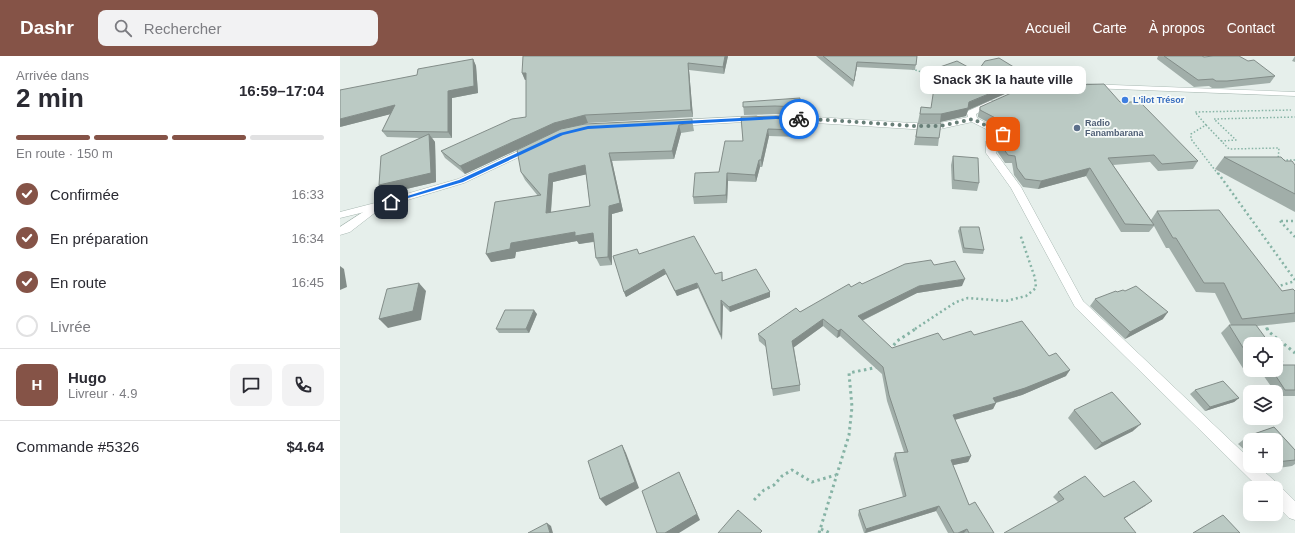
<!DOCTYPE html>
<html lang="fr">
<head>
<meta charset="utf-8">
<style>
  body { margin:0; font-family:Arial,sans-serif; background:#f2f2f3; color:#2b2b33; height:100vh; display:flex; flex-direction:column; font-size:15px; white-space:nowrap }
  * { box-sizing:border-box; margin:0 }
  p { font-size:13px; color:#7c7c81 }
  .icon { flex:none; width:22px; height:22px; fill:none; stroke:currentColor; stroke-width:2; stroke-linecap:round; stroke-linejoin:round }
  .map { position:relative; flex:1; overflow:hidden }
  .side { display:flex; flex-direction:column; background:#fff; width:340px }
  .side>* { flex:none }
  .buttons { position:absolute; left:903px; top:281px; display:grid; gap:8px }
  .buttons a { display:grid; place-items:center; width:40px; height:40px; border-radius:8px; background:#fff; box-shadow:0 4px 16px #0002; font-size:20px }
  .pin { position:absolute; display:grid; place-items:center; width:34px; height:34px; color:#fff; margin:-17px; border-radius:8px; box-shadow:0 2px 6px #0006 }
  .courier { position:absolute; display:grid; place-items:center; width:40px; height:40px; margin:-20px; border:3px solid #1a73e8; border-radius:50%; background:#fff; color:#222; box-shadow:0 1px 5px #0007 }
  .bubble { position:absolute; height:28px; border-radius:8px; background:#fff; box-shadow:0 4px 16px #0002; font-size:13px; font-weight:700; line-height:28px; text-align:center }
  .summary em { font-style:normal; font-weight:700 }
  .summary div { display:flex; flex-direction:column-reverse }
  .summary { display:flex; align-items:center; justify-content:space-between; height:68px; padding:0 16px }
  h1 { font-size:26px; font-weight:700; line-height:30px }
  .bar { display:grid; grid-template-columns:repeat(4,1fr); gap:6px 4px; align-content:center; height:48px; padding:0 16px }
  .bar i { height:5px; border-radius:3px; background:#e1e1e2 }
  .bar .current { background:#855347 }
  .bar p { grid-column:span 4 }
  .line { display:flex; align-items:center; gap:10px; padding:0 16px; border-top:1px solid #e1e1e2 }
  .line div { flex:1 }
  .round { display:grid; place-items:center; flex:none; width:42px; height:42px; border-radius:8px; background:#f2f2f3 }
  ol { padding:0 16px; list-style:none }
  li { display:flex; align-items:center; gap:12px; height:44px }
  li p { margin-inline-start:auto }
  li .icon { padding:4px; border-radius:50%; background:#855347; color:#fff; stroke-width:4 }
  li:last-child { color:#7c7c81 }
  li i { width:22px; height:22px; border:2px solid #e1e1e2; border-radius:50% }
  header { display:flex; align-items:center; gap:24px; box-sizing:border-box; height:56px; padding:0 20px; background:#855347; color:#fff }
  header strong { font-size:19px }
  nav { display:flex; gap:22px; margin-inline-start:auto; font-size:14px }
  .search { width:280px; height:36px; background:#f2f2f3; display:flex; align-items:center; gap:10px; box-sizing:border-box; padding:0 14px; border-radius:8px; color:#7c7c81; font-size:15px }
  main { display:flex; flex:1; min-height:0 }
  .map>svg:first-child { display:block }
</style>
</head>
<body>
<header>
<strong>Dashr</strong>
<div class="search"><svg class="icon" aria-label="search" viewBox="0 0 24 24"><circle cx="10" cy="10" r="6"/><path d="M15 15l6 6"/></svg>Rechercher</div>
<nav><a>Accueil</a><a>Carte</a><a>À propos</a><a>Contact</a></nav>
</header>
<main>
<section class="side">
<div class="summary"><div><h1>2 min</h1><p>Arrivée dans</p></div><em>16:59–17:04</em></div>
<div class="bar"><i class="current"></i><i class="current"></i><i class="current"></i><i></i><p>En route · 150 m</p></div>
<ol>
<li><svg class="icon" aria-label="check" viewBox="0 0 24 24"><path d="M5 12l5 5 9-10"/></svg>Confirmée<p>16:33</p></li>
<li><svg class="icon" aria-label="check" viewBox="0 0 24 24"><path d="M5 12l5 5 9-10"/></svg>En préparation<p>16:34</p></li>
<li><svg class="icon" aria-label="check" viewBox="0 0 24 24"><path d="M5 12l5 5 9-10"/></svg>En route<p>16:45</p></li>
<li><i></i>Livrée</li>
</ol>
<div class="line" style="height:72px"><b class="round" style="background:#855347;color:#fff">H</b><div><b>Hugo</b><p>Livreur · 4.9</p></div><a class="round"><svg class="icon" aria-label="chat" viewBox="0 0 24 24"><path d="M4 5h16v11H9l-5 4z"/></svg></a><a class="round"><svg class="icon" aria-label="phone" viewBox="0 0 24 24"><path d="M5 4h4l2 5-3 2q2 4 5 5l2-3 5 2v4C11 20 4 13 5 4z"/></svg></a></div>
<div class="line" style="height:52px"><div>Commande #5326</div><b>$4.64</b></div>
</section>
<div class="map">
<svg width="955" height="477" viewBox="0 0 955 477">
  <rect width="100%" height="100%" fill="#e6efeb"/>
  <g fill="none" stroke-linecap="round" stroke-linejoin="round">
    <defs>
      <path id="service" d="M37 147 42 150 41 152 10 176 0 179V171Z"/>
      <g id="minor">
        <path d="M747 28 955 36V40L750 32 746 30Z"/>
        <path d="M650 45H653L657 47 636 58 637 62 667 78 655 86 656 97 681 131 743 245 910 403V410H918L936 426 937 431 942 432 955 445V464L949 462 936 449V432H919L735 251 671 132 646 97V85L656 78 632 66 600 73H572L443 65 439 62 443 59 572 67H600L628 61 627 57 628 55Z"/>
        <path d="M417 60 421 63 420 65 337 70 333 67 337 64Z"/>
        <path d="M193 88 198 91 196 93 124 127 41 152 0 162V156L35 147 118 123Z"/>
      </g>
    </defs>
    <!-- service casing -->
    <use href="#service" stroke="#a8b8b2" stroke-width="1"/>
    <!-- minor casing -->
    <use href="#minor" stroke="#a8b8b2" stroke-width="1"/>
    <!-- path-far2 -->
    <g stroke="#86b3a5" stroke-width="1.5" stroke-dasharray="1.5 2" stroke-linecap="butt">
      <path d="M572 13 591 19 598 24"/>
      <path d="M866 69 889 93 939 92 938 104"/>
      <path d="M881 85 896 84 874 63 955 61"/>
      <path d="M943 104H955"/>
      <path d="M878 118 851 83V78L866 69 855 56 951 54"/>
    </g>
    <!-- path-far1 -->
    <g stroke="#86b3a5" stroke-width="2.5" stroke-dasharray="2 3" stroke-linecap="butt">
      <path d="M878 117 955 224"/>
      <path d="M940 165 955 181"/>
      <path d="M941 165H955"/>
      <path d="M936 231 955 225"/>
      <path d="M924 267 927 273"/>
      <path d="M575 273 616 246 628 242 666 245 686 240 696 232 695 222 680 178"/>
    </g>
    <!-- path -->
    <g stroke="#86b3a5" stroke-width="3" stroke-dasharray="2.5 3.5" stroke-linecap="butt">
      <path d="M927 272 928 275 955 297"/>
      <path d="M550 294 557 285 577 272"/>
      <path d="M414 444 424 434 434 429 442 420 452 414 472 426 496 419"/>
      <path d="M481 473 490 477"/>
      <path d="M479 477 509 379 512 351 509 317 538 311"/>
    </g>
    <!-- service -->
    <use href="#service" fill="#fff" fill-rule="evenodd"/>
    <!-- minor -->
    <use href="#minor" fill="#fff" fill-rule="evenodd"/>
  </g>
  <!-- wall -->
  <g fill="#a1aea9" fill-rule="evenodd">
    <path d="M388 0 384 18 349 14 353 61 248 67 229 71 352 63 354 75 341 77 334 103 272 105 283 155 272 158V209L260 210 256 202 254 186 239 188 237 185 176 196 175 202 151 206 198 140 185 124 181 116 220 74 217 75 125 118 105 102 101 95 186 61V24H185L182 17ZM246 118 250 150 211 157 213 126Z"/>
    <path d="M476 0H577L575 14 517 11 513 31Z"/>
    <path d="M818 0H862L935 20 930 27 883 32H872L869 30 854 31 817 3Z"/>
    <path d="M955 0V6L952 5Z"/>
    <path d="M133 3 136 10 138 37 112 42V82H92L95 86 96 126 45 138 39 129 80 82 47 81 42 75 50 58 0 71 77 19Z"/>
    <path d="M637 16 688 28 628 54 626 60 600 66H578L581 51 591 52Z"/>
    <path d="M705 30 780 46 858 105 853 113 818 115 810 106 773 109 811 164 817 155 942 235H955V266L917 270 910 288V314H904L881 277 889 269H891L875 237 856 236 829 192H826L814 170 809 176H781L746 120 698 133 683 131 674 119 672 107H665L657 95V87L659 79 664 75 638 61V59L640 51Z"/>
    <path d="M403 46 460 50V59L436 58 404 59Z"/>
    <path d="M401 61 460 68 459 81 429 80 422 111H420L416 126 388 125 387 147 354 148 353 141 379 116 403 85Z"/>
    <path d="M578 67 599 82 598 90 574 89Z"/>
    <path d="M613 100 639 127 637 135 612 133 611 109Z"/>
    <path d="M884 101 945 105 955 109V156L875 113Z"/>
    <path d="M620 171 644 194 643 198 623 197 618 175Z"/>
    <path d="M299 198 375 218 382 216 383 225 430 236V241L390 256 383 249 382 284 358 232 337 240 326 218 286 241 284 236Z"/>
    <path d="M594 209 622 230 577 237 522 265 552 292 634 279 709 300 726 320 682 339 656 347 653 353 615 364 631 400 628 406 613 409 629 449 654 477H608L596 455 526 477H524L518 459 519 454 563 441 553 403 555 397 564 396 547 345 542 318 500 280 497 282 483 270 454 291 460 329V335L433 340 426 291 419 285 418 278 460 256 511 231Z"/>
    <path d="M777 236 823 263 785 283 750 250 755 243Z"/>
    <path d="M197 258 189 277H159L156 273Z"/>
    <path d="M936 296 943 306 938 309H955V340H937L936 338V336H935L921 316 923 314H936Z"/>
    <path d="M855 334 899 342 894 346 865 355 850 338Z"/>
    <path d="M734 354 793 375 755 394 728 362Z"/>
    <path d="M934 371 955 394V408L952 410 924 414 921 410H936V384H910V399L898 388 908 380Z"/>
    <path d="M718 436 764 441 805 450 784 462 718 446 713 441Z"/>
  </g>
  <!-- shaded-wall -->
  <g fill="#838d89">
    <path d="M385 0H388L384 18 383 11Z"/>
    <path d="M133 3 136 10 138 37 112 42V82L108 76V35Z"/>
    <path d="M517 6V11L513 31 514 25Z"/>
    <path d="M348 7 349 14 353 61 351 54Z"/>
    <path d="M182 17H186L189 24H185Z"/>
    <path d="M690 21 688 28 628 54 626 60 600 66 601 58Z"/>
    <path d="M55 49 59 56 0 71V63Z"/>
    <path d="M245 59 248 67 217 75 125 118 120 110 214 67Z"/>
    <path d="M339 69 341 77 334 103 332 95Z"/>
    <path d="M428 73 429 80 422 111 421 104Z"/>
    <path d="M89 78 95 86 96 126 45 138 39 129Z"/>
    <path d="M269 97 272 105 283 155 272 158V209L268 201Z"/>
    <path d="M419 104 420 111 416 126 415 119Z"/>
    <path d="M245 109 248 118 213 126 210 166 206 157 209 118Z"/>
    <path d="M750 112 746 120 698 133 701 125Z"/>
    <path d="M387 117 388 125 387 147 386 139Z"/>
    <path d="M235 176 253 177 257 185 239 188 237 185 176 196 175 202 151 206 146 198 171 187Z"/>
    <path d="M0 210 4 213 7 231 0 234Z"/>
    <path d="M324 213 326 218 286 241 284 236Z"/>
    <path d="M625 223 622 230 577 237 517 267 518 260 579 230Z"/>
    <path d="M79 227 86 235 81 264 48 272 39 263Z"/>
    <path d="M357 227 358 232 337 240 335 235Z"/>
    <path d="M430 236V241L390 256 389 251Z"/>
    <path d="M381 244 383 249 382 284 381 279Z"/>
    <path d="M194 254 197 258 189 277 186 273Z"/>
    <path d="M828 256 823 263 785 283 790 276Z"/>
    <path d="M483 263V270L453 292 452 285Z"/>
    <path d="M501 273 500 280 497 282 498 275Z"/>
    <path d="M730 314 726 320 682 339 650 348 653 342Z"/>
    <path d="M899 342 894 346 865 355 870 351Z"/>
    <path d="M656 347 653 353 610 365 613 359Z"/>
    <path d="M801 368 793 375 755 394 762 387Z"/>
    <path d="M282 389 286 397 299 432 266 450 260 443Z"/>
    <path d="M631 400 628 406 609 410 611 404Z"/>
    <path d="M339 416 360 464 339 477H325Z"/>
    <path d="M812 445 805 450 777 467 784 462Z"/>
    <path d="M599 450 596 455 525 477 526 473Z"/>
    <path d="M207 467 211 470 213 477H210Z"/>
    <path d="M627 473 624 477H618Z"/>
  </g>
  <!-- building -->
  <g fill="#bbcac4" stroke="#838d89" fill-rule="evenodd">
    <path d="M183 0H385L383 11 348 7 351 54 245 59 214 67 120 110 101 95 172 63 186 61V17H182Z"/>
    <path d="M483 0H577L576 9 517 6 514 25Z"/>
    <path d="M824 0H862L864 1 873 0H899L908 5 914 4 935 20 887 25H876L873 23 858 24Z"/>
    <path d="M659 2 690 21 629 46 628 52 601 58H580L581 51 591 52 597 12 617 5 637 16 645 5Z"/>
    <path d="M133 3 134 30 108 35V76L42 75 55 49 0 63V34L77 19 78 13Z"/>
    <path d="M698 25 705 30 764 28 780 46H800L858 105 822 108 814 99 768 102 814 169 785 168 750 112 701 125 685 123 677 112 675 100 668 99 660 88 659 79 671 70 640 54V51Z"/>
    <path d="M460 42V51L435 50 403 51V46Z"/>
    <path d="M436 60 460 61 459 74 428 73 421 104H419L415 119 387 117 386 139 353 141 355 117 379 116 385 85H403L401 61Z"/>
    <path d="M352 63V67L339 69 332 95 269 97 280 147 269 150 268 201 256 202 253 177 235 180V176L171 187 170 193 146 198 155 146 201 139 181 116 177 94 221 73 245 68ZM245 109 250 150 206 157 209 118Z"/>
    <path d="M578 67H601L599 82 576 81Z"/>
    <path d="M89 78 91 117 39 129 41 100Z"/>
    <path d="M613 100 638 102 639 127 614 124Z"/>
    <path d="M884 101H941L945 105H952L955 109V138Z"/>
    <path d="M879 154 942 235 953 233 955 235V257L902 263 884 227H864L836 182H833L817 155Z"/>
    <path d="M620 171H639L644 194 624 192Z"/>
    <path d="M354 180 375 218 382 216V225L416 213 430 236 389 251 381 244V279L357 227 335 235 324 213 284 236 273 200 297 193 299 198Z"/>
    <path d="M591 204 594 209 615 205 625 223 579 230 518 260 552 292 598 277 603 284 631 275 634 279 682 265 709 300 716 297 730 314 685 332 653 342 656 347 613 359 631 400 611 404 629 449 635 446 654 477H629L627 473 618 477H614L599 450 526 473 519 454 566 440 555 397 568 396 549 339 543 311 501 273 498 275 483 263 452 285 460 329 432 333 425 284 418 278 456 252 460 256 509 228 511 231 520 226 522 228 565 208Z"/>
    <path d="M79 227 73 255 39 263 47 233Z"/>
    <path d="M796 230 828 256 790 276 755 243 776 235 777 236 783 234 785 235Z"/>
    <path d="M165 254H194L186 273H156Z"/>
    <path d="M889 269H916L930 288H910V303Z"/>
    <path d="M936 296 943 306H936Z"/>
    <path d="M936 309H955V334H945L932 314H936Z"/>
    <path d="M883 325 899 342 870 351 855 334Z"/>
    <path d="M772 336 801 368 762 387 734 354Z"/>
    <path d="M934 371 955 394V404L936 406V384H912L908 380Z"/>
    <path d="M282 389 295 426 260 443 248 405Z"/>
    <path d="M339 416 357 458 325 477H317L302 435Z"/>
    <path d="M745 420 764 441 794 425 812 445 784 462 796 477H664L724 443 718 436Z"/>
    <path d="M398 454 422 475 420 477H378Z"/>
    <path d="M883 459 900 477H853Z"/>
    <path d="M207 467 210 477H188Z"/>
  </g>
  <!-- route -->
  <path fill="#1a73e8" d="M436 60 461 63 459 64 436 63 248 73 223 79 123 126 51 147 48 146 119 124 220 77 248 70Z"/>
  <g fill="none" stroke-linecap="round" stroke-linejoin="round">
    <!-- done -->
    <path stroke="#687f78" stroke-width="4" stroke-dasharray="0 7.2" d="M459 63 489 64 572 70H600L633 63 663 78"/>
  </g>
  <!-- markers -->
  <circle fill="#3f7fe0" stroke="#f7fbf9" stroke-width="1.5" cx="785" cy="44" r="4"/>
  <circle fill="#5c6f8a" stroke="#f7fbf9" stroke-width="1.5" cx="737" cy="72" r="4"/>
  <g text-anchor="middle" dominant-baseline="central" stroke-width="3.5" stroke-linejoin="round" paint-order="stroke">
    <!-- far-shop labels -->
    <g font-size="9" font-weight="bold" fill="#366cbe" stroke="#f7fbf9" text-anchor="start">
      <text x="793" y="44">L'ilot Trésor</text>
    </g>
    <!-- far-service labels -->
    <g font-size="9" font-weight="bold" fill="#4e5e75" stroke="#f7fbf9" text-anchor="start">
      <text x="745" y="67">Radio<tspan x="745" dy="10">Fanambarana</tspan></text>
    </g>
  </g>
</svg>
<div class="buttons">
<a><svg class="icon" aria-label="locate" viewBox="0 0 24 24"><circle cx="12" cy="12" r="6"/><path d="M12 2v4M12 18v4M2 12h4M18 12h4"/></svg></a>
<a><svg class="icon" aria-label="layers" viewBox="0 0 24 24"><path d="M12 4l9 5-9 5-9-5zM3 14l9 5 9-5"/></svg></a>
<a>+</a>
<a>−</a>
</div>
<div class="pin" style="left:663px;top:78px;background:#ea580c"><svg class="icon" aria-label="bag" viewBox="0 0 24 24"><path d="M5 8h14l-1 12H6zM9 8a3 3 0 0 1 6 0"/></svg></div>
<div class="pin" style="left:51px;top:146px;background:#1f2937"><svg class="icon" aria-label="home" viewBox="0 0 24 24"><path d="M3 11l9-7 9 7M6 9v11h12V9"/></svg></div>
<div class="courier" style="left:459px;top:63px"><svg class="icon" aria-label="bike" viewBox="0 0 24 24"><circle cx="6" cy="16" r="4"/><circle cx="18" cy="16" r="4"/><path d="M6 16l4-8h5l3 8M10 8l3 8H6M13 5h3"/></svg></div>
<div class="bubble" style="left:580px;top:10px;width:166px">Snack 3K la haute ville</div>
</div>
</main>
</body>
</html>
